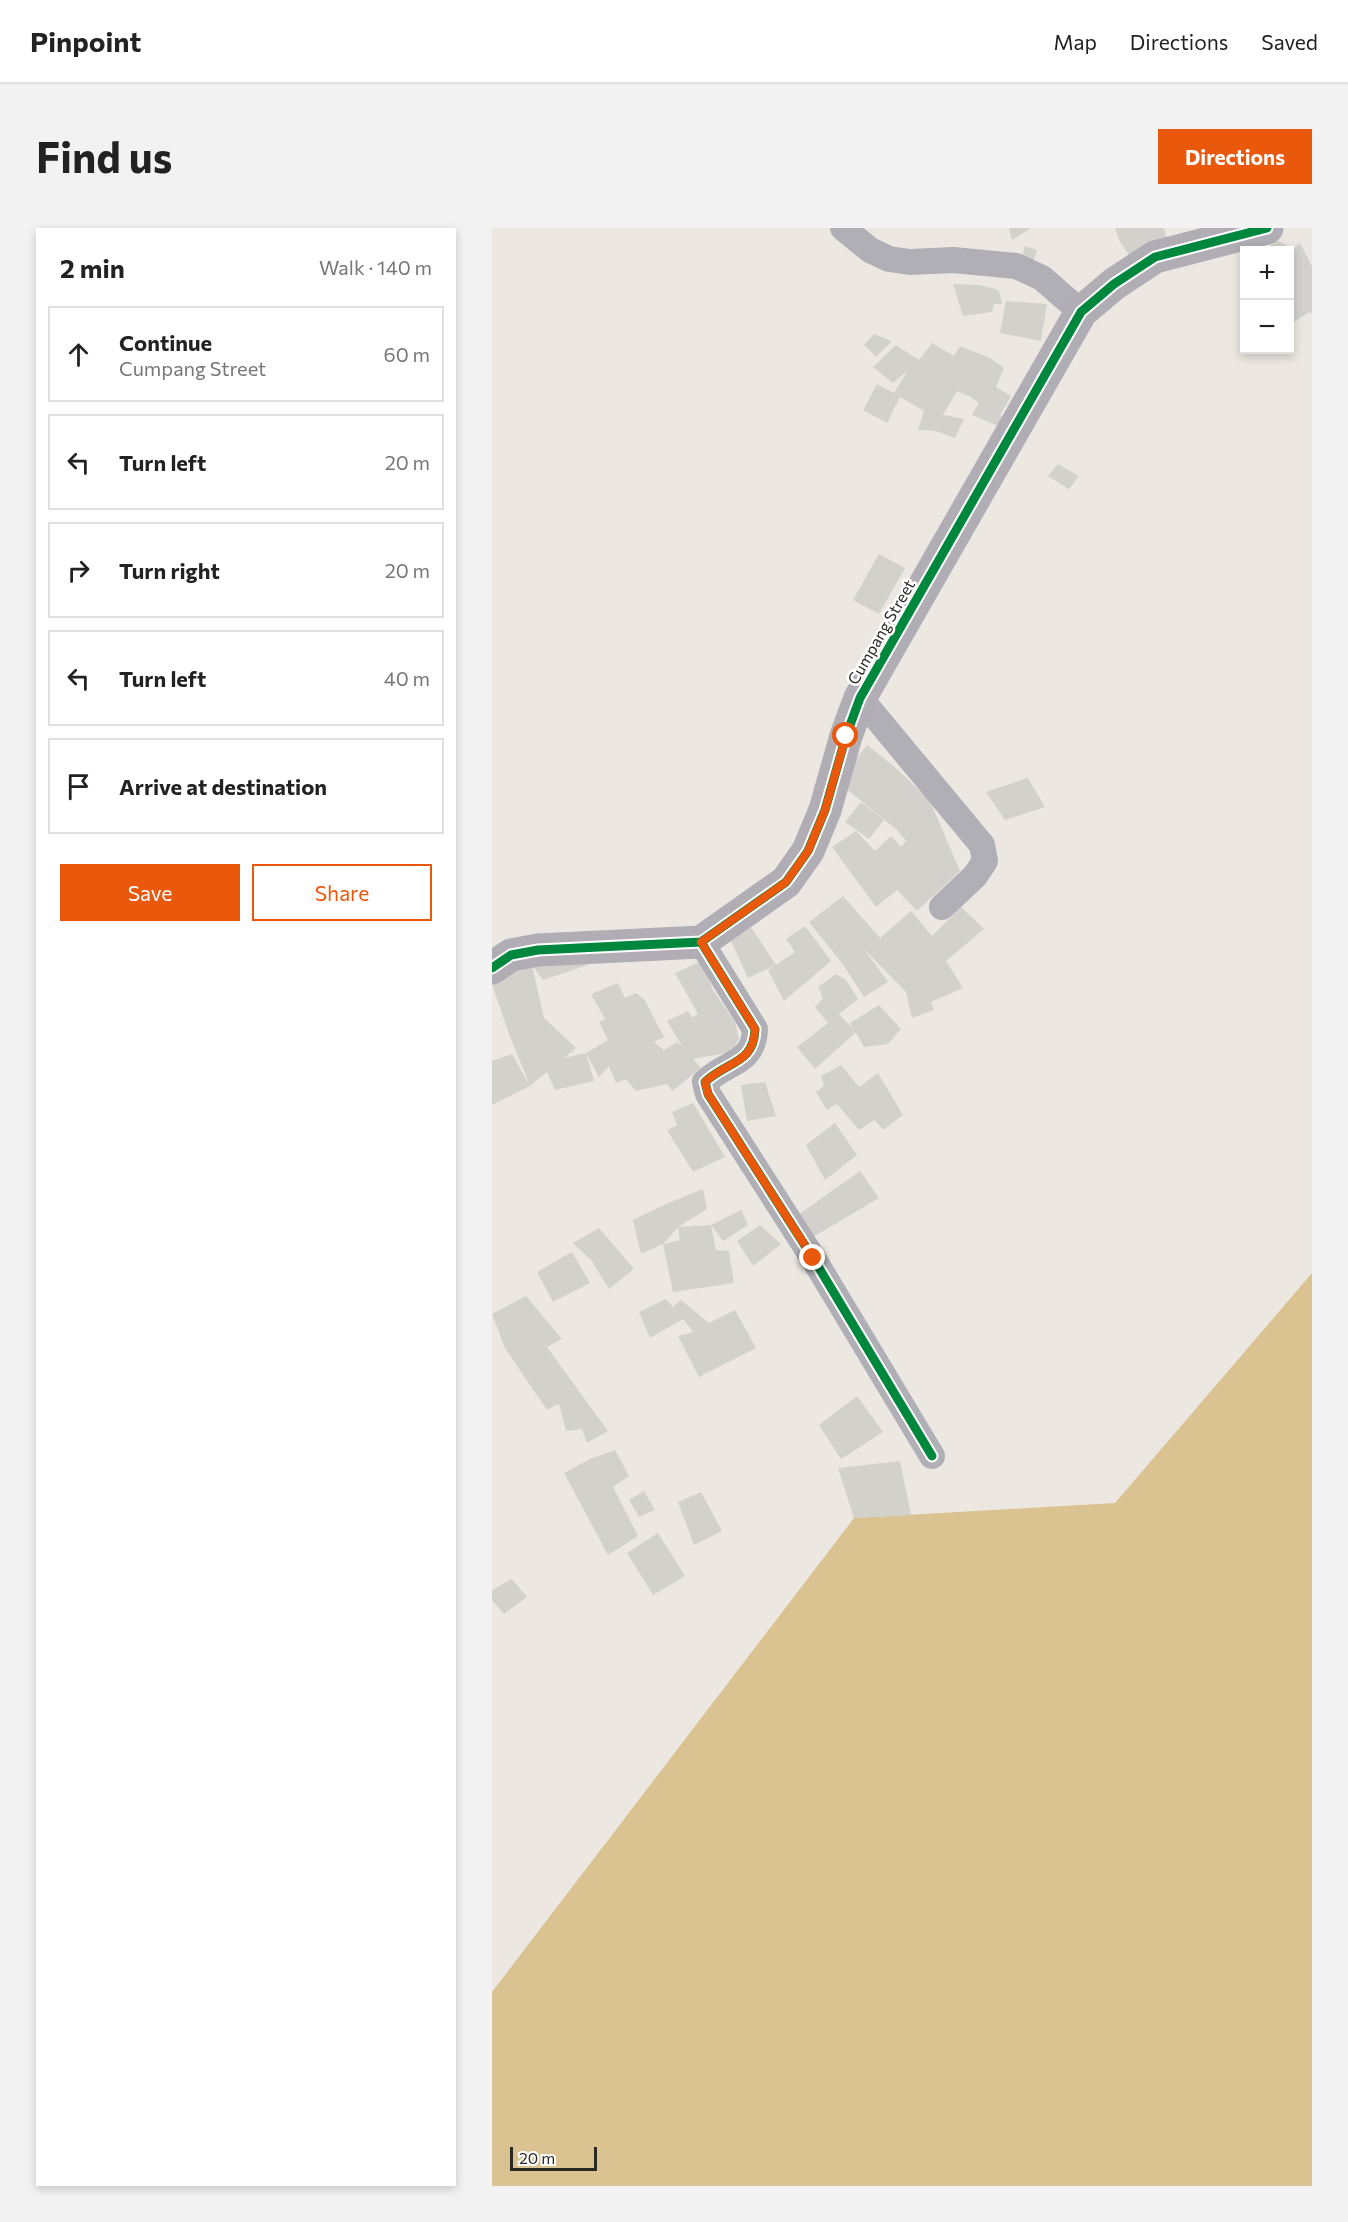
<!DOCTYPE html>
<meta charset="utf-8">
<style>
:root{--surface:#fff;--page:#f2f2f2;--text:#222;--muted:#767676;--line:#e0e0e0;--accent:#ea580c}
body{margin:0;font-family:Commissioner,sans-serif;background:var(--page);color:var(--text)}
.controls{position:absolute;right:18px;top:18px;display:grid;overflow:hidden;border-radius:0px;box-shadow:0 3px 9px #0003}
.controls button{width:54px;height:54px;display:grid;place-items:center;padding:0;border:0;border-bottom:2px solid var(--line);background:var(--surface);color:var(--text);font:30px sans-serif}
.scale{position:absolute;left:18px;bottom:15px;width:87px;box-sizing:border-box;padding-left:6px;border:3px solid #2b2924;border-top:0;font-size:16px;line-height:21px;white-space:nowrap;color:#2b2924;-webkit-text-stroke:4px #fff;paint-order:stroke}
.stop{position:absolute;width:18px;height:18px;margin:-14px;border:4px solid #ea580c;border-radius:50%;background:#fff}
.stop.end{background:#ea580c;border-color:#fff;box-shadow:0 2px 6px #0008}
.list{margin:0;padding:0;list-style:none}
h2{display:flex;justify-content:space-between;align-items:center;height:78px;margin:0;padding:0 24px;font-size:26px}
h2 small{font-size:20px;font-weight:400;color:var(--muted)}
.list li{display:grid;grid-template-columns:39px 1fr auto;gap:18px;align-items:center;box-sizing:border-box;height:96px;margin:0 12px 12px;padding:0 12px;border:2px solid var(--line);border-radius:0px}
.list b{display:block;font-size:22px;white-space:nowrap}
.list p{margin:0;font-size:20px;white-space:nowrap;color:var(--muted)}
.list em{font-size:20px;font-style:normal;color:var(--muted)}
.actions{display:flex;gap:12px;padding:18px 24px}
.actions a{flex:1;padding:14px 0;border:2px solid var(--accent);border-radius:0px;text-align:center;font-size:21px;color:var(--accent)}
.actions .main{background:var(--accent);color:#fff}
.icon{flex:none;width:33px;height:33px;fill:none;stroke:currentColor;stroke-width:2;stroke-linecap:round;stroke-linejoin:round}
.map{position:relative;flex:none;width:820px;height:1958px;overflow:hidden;border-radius:0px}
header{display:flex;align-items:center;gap:36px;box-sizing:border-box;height:84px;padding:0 30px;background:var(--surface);border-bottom:2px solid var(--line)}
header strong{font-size:28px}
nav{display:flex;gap:33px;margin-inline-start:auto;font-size:21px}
.intro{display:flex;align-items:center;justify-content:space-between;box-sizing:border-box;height:144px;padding:0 36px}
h1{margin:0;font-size:42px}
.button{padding:15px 27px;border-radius:0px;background:var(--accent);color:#fff;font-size:21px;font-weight:700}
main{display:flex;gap:36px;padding:0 36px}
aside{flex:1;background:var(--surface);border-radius:0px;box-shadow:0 3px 9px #0003}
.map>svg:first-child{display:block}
.water{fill:#dac390}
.building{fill:#d3d1cb}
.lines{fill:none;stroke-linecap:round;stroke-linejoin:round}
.street{stroke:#b0afb6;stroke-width:26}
.secondary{stroke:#b0adb4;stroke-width:33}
.cycleway-casing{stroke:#fff;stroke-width:13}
.cycleway{stroke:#00873e;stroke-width:9}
.route{stroke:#ea580c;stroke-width:8}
.labels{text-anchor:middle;stroke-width:5;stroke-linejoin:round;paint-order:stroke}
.street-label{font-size:16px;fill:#2b2924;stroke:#fff}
</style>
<header>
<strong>Pinpoint</strong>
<nav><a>Map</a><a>Directions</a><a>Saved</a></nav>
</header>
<div class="intro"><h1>Find us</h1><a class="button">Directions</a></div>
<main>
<aside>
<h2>2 min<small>Walk · 140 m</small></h2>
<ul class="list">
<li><svg class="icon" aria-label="ahead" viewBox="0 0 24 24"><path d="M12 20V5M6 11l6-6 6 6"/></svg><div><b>Continue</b><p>Cumpang Street</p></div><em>60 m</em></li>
<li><svg class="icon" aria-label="left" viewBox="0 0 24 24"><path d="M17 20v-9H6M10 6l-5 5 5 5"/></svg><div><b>Turn left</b></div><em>20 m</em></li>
<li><svg class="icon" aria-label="right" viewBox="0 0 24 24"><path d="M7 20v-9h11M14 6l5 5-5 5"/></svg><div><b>Turn right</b></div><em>20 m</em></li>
<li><svg class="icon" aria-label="left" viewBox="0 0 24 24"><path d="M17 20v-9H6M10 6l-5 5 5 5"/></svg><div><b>Turn left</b></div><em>40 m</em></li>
<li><svg class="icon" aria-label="arrive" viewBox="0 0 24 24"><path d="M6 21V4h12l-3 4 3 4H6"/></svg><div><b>Arrive at destination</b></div></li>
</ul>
<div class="actions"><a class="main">Save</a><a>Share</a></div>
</aside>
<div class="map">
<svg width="820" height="1958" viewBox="0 0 820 1958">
<rect width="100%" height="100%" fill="#ece8e1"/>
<polygon class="water" points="820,1045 820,1958 0,1958 0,1764 362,1290 623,1275"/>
<g class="building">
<polygon points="517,0 539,0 520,12"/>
<polygon points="623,0 672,0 675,13 637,27 628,14"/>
<polygon points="787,13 801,21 808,15 820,38 820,86 818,84 800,95 798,91 798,22 770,22"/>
<polygon points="533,18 545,22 540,38 528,34"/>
<polygon points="461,56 487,57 504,61 507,63 510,76 502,76 500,84 471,88"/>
<polygon points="514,73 555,76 549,113 508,105"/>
<polygon points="382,106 400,113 384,129 372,117"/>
<polygon points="440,115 462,128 468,118 498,130 512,140 504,159 519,168 508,187 520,191 513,201 480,187 487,175 479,169 465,163 451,187 472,191 463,210 444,203 426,202 432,183 408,169 395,195 371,182 385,156 402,165 416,142 401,155 381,139 404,117 427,132"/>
<polygon points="566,236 587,248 577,261 556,248"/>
<polygon points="387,326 413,340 387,386 361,372"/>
<polygon points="375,517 405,541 438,573 468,643 425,683 405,662 384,679 340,619 364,603 383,623 399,608 409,619 414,613 405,602 350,557 356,541"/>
<polygon points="536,550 553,579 513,592 494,564"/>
<polygon points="369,574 392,592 377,611 353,594"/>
<polygon points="351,668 388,710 419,683 440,708 469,679 492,701 454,733 471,760 439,774 442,782 420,790 414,764 372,721 396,754 372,769 350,735 317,694"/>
<polygon points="313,698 339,733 292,773 276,742 284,737 256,750 239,713 259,699 284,737 303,724 294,711"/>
<polygon points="80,723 96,737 51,752 40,737"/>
<polygon points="210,733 221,762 243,794 247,811 240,824 201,831 209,840 180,863 175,856 144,863 134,851 124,855 117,838 107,849 94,825 116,812 107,794 113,791 99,766 126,755 133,770 144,765 152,771 172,809 162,814 172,822 185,814 190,818 175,793 196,783 207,802 200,789 206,786 183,745"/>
<polygon points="40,737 52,790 84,820 72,830 94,825 102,853 63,862 55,844 38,858 0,877 0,833 20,826 38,858 16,803 0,756 0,747"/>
<polygon points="344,746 354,752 366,771 347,786 364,804 323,841 305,819 336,795 323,779 331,770 326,759"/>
<polygon points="387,777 409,801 396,816 372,819 358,795"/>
<polygon points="349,837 367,859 386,845 411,887 391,902 383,892 367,902 345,876 335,882 324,864 332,858 329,848"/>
<polygon points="273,854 284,888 255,893 249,857"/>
<polygon points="201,875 233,929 201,944 175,902 185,897 180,884"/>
<polygon points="343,895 365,927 333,952 314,917"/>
<polygon points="368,943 387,970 321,1009 306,987"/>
<polygon points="211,961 215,981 186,999 171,1016 149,1026 141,992 174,976"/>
<polygon points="249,982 256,997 231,1013 219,997"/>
<polygon points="219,997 224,1022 237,1023 242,1055 181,1064 171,1016 188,1012 186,999"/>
<polygon points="268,997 289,1016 261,1038 245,1013"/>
<polygon points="107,1000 142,1041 117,1061 100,1033 81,1015"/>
<polygon points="80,1024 98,1055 61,1074 45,1044"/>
<polygon points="34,1068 70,1111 55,1119 116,1203 95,1215 90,1201 74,1203 67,1176 55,1182 13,1120 0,1086"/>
<polygon points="174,1071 181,1079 189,1072 217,1095 243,1082 264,1120 207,1149 186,1108 201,1104 191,1091 158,1110 147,1084"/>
<polygon points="365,1168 391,1204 349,1231 327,1197"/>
<polygon points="123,1222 137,1248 121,1259 146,1308 116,1327 72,1245 98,1231"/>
<polygon points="408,1233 419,1287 362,1290 346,1240"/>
<polygon points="152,1263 163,1282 147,1289 137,1272"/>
<polygon points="209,1264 230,1303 202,1317 186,1274"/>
<polygon points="166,1305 193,1348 161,1367 135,1325"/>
<polygon points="20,1351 35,1369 12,1386 0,1372 0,1362"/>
</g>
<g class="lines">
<g class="street">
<polyline points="351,0 378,22 397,31 418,34 461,32 524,38 550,50 589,84"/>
<polyline points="368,470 490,617 493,633 483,648 450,679"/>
<path d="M209 714 263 801C262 836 235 833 213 854L216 866 321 1030 440 1228"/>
</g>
<polyline class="secondary" points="0,740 19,727 46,722 209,714 294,654 316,623 333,582 354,508 368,470 589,84 622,56 663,29 775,0"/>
<g class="cycleway-casing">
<g id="cycleway">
<path d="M209 714 263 801C262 836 235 833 213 854L216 866 321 1030 440 1228"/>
<polyline points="0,740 19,727 46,722 209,714 294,654 316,623 333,582 354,508 368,470 589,84 622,56 663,29 775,0"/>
</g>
</g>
<use href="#cycleway" class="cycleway"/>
</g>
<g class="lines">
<path class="route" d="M321 1030 216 866 213 854C235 833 262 836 263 801L209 714 294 654 316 623 333 582 354 508"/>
</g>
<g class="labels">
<g class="street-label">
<text transform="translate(389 404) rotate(-60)" y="6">Cumpang Street</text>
</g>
</g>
</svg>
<div class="controls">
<button>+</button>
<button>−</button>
</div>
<div class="scale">20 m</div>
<div class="stop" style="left:354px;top:508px"></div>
<div class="stop end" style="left:321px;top:1030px"></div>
</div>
</main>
